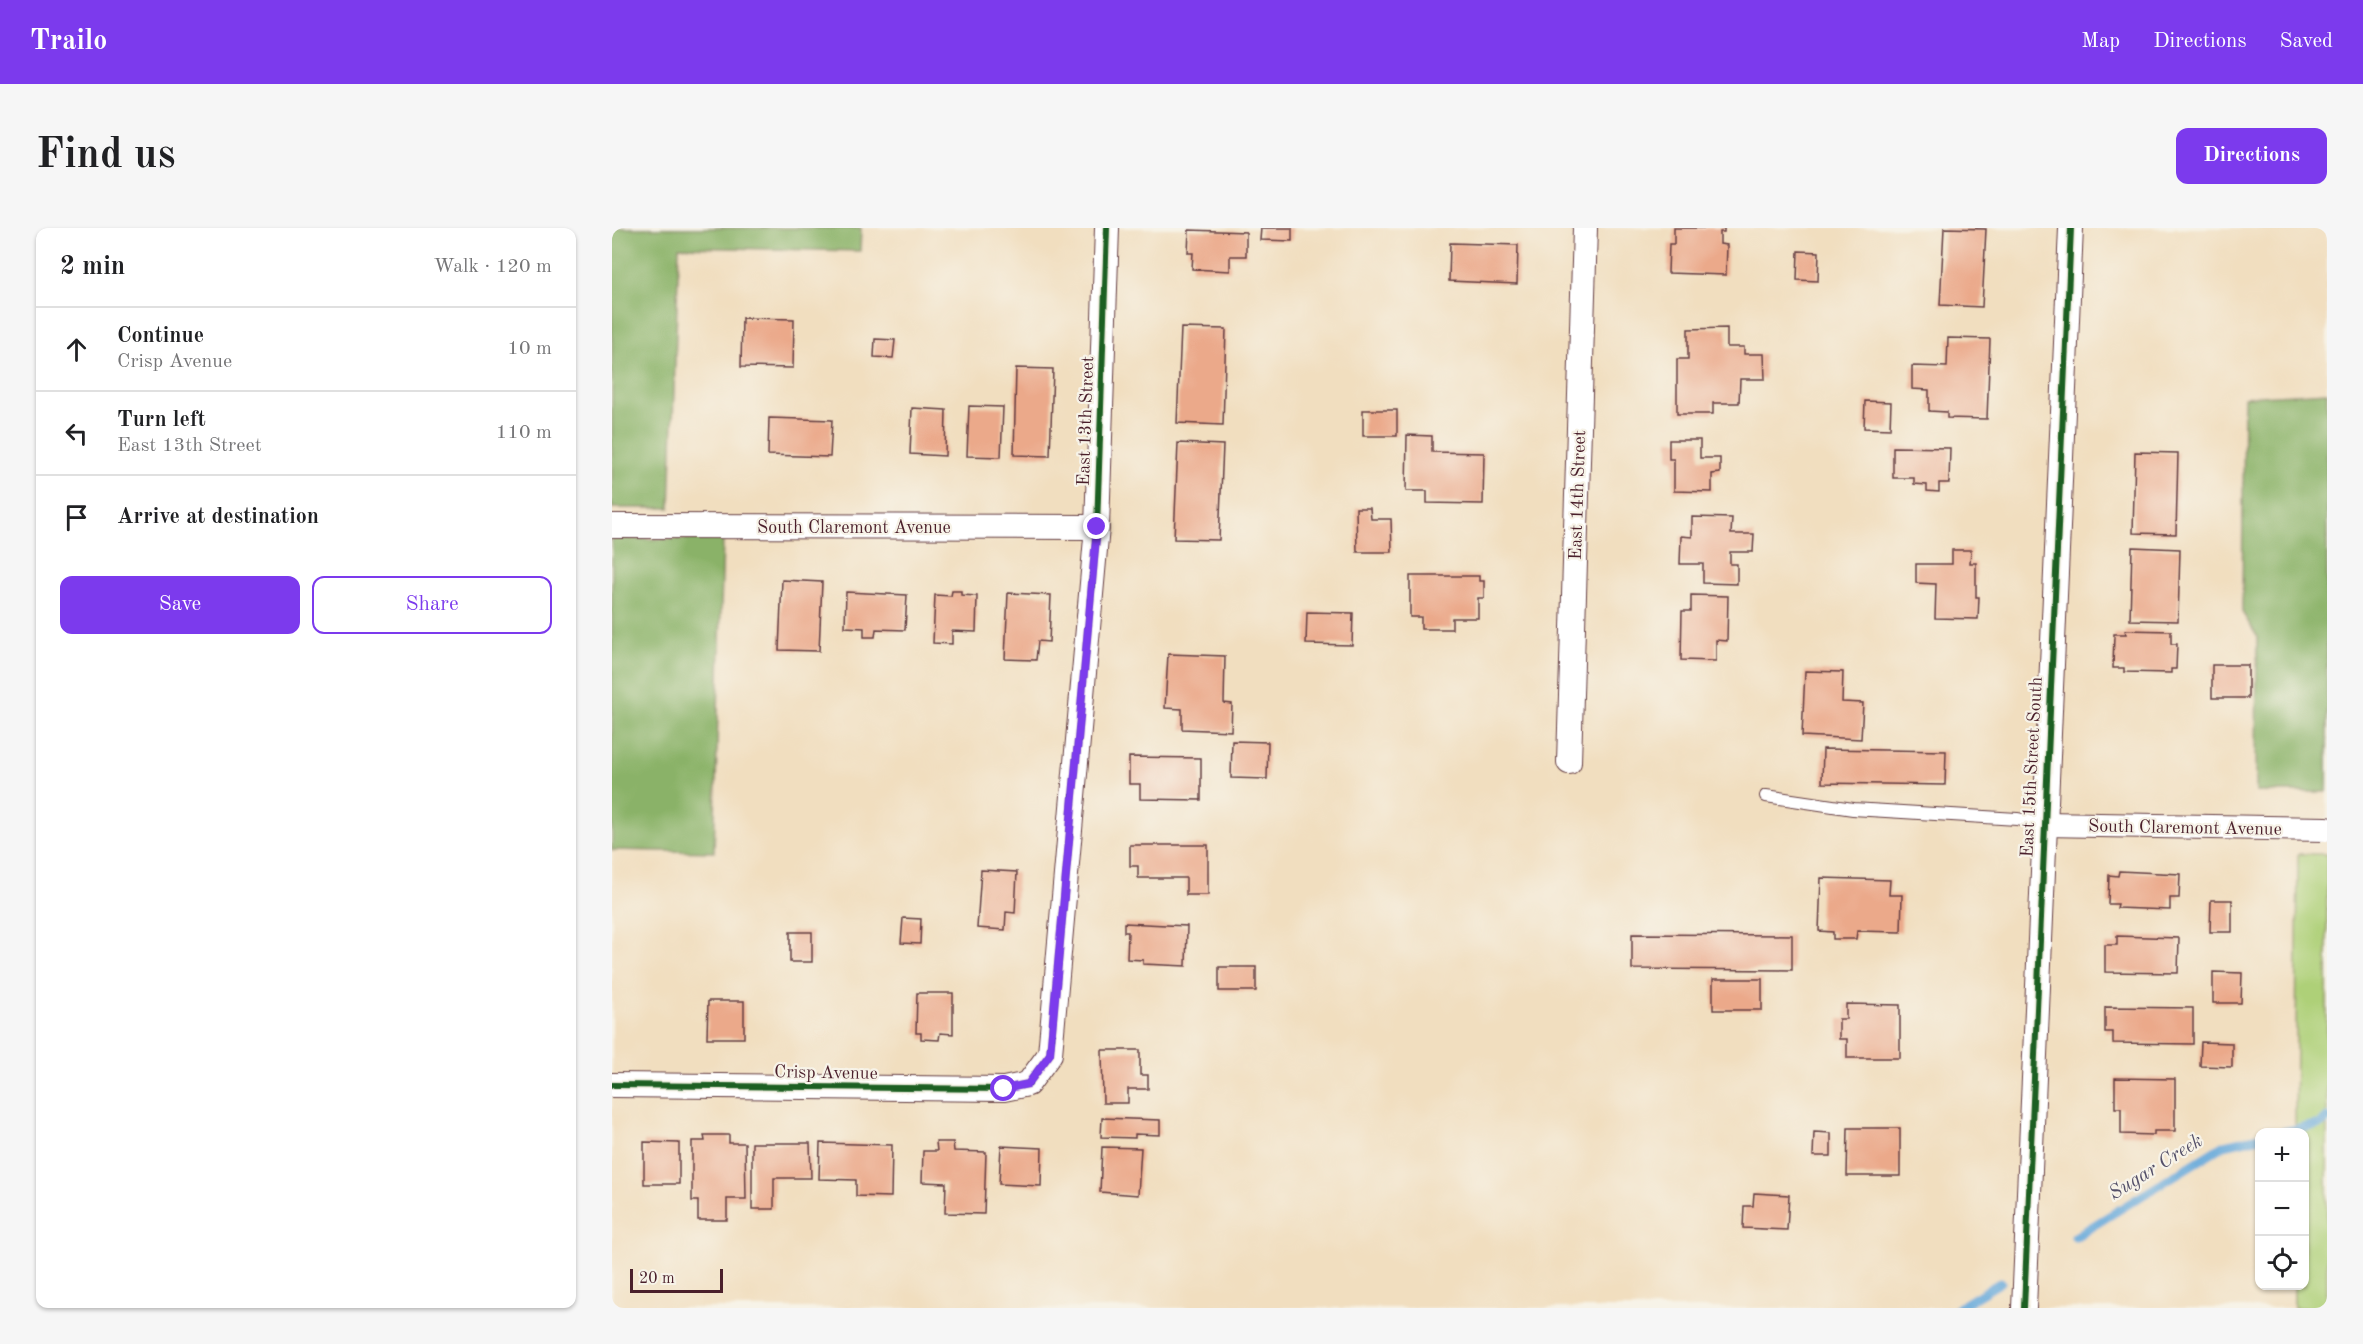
<!DOCTYPE html>
<meta charset="utf-8">
<style>
:root{--surface:#fff;--page:#f6f6f6;--text:#202124;--muted:#757577;--line:#e0e0e0;--accent:#7c3aed}
body{margin:0;font-family:"Old Standard TT",serif;background:var(--page);color:var(--text)}
.controls{position:absolute;right:18px;bottom:18px;display:grid;overflow:hidden;border-radius:12px;box-shadow:0 2px 4px #0004}
.controls button{width:54px;height:54px;display:grid;place-items:center;padding:0;border:0;border-bottom:2px solid var(--line);background:var(--surface);color:var(--text);font:30px sans-serif}
.scale{position:absolute;left:18px;bottom:15px;width:93px;box-sizing:border-box;padding-left:6px;border:3px solid #4a1f2b;border-top:0;font-size:16px;line-height:21px;white-space:nowrap;color:#4a1f2b;-webkit-text-stroke:4px #f7f3e8;paint-order:stroke}
.stop{position:absolute;width:18px;height:18px;margin:-14px;border:4px solid #7c3aed;border-radius:50%;background:#fff}
.stop.end{background:#7c3aed;border-color:#fff;box-shadow:0 2px 6px #0008}
.list{margin:0;padding:0;list-style:none}
h2{display:flex;justify-content:space-between;align-items:center;height:78px;margin:0;padding:0 24px;font-size:26px}
h2 small{font-size:20px;font-weight:400;color:var(--muted)}
.list li{display:grid;grid-template-columns:39px 1fr auto;gap:18px;align-items:center;box-sizing:border-box;height:84px;padding:0 24px;border-top:2px solid var(--line)}
.list b{display:block;font-size:22px;white-space:nowrap}
.list p{margin:0;font-size:20px;white-space:nowrap;color:var(--muted)}
.list em{font-size:20px;font-style:normal;color:var(--muted)}
.actions{display:flex;gap:12px;padding:18px 24px}
.actions a{flex:1;padding:14px 0;border:2px solid var(--accent);border-radius:12px;text-align:center;font-size:21px;color:var(--accent)}
.actions .main{background:var(--accent);color:#fff}
.icon{flex:none;width:33px;height:33px;fill:none;stroke:currentColor;stroke-width:2;stroke-linecap:round;stroke-linejoin:round}
.map{position:relative;flex:none;width:1715px;height:1080px;overflow:hidden;border-radius:12px}
header{display:flex;align-items:center;gap:36px;box-sizing:border-box;height:84px;padding:0 30px;background:var(--accent);color:#fff}
header strong{font-size:28px}
nav{display:flex;gap:33px;margin-inline-start:auto;font-size:21px}
.intro{display:flex;align-items:center;justify-content:space-between;box-sizing:border-box;height:144px;padding:0 36px}
h1{margin:0;font-size:42px}
.button{padding:15px 27px;border-radius:12px;background:var(--accent);color:#fff;font-size:21px;font-weight:700}
main{display:flex;gap:36px;padding:0 36px}
aside{flex:1;background:var(--surface);border-radius:12px;box-shadow:0 2px 4px #0004}
.map>svg:first-child{display:block}
.green{fill:#aed078;stroke:#7c7852;stroke-width:1.5}
.forest{fill:#8ab268;stroke:#6a684a;stroke-width:1.5}
.lines{fill:none;stroke-linecap:round;stroke-linejoin:round}
.stream{stroke:#65a8da;stroke-width:9}
.building{fill:#eba98a}
.service-casing{stroke:#633c41;stroke-width:14}
.minor-casing{stroke:#633c41;stroke-width:26}
.service{stroke:#fff;stroke-width:12}
.minor{stroke:#fff;stroke-width:24}
.cycleway-casing{stroke:#f7f3e8;stroke-width:10}
.cycleway{stroke:#1b5e20;stroke-width:6}
.route{stroke:#7c3aed;stroke-width:8}
.labels{text-anchor:middle;stroke-width:4.5;stroke-linejoin:round;paint-order:stroke}
.street-label{font-size:18px;fill:#4a1f2b;stroke:#f7f3e8}
.water-label{font-size:20px;font-style:italic;fill:#534f68;stroke:#f7f3e8}
</style>
<header>
<strong>Trailo</strong>
<nav><a>Map</a><a>Directions</a><a>Saved</a></nav>
</header>
<div class="intro"><h1>Find us</h1><a class="button">Directions</a></div>
<main>
<aside>
<h2>2 min<small>Walk · 120 m</small></h2>
<ul class="list">
<li><svg class="icon" aria-label="ahead" viewBox="0 0 24 24"><path d="M12 20V5M6 11l6-6 6 6"/></svg><div><b>Continue</b><p>Crisp Avenue</p></div><em>10 m</em></li>
<li><svg class="icon" aria-label="left" viewBox="0 0 24 24"><path d="M17 20v-9H6M10 6l-5 5 5 5"/></svg><div><b>Turn left</b><p>East 13th Street</p></div><em>110 m</em></li>
<li><svg class="icon" aria-label="arrive" viewBox="0 0 24 24"><path d="M6 21V4h12l-3 4 3 4H6"/></svg><div><b>Arrive at destination</b></div></li>
</ul>
<div class="actions"><a class="main">Save</a><a>Share</a></div>
</aside>
<div class="map">
<svg width="1715" height="1080" viewBox="0 0 1715 1080">
<rect width="100%" height="100%" fill="#f7f3e8"/>
<filter id="ink" filterUnits="userSpaceOnUse"><feTurbulence type="fractalNoise" baseFrequency=".0167" numOctaves="2"/><feDisplacementMap in="SourceGraphic" scale="12" xChannelSelector="R" yChannelSelector="G"/><feConvolveMatrix kernelMatrix="1 2 1 2 8 2 1 2 1" color-interpolation-filters="sRGB"/></filter>
<filter id="wash" filterUnits="userSpaceOnUse"><feTurbulence type="fractalNoise" baseFrequency=".008" numOctaves="4" result="noise"/><feDisplacementMap in="SourceGraphic" scale="24" xChannelSelector="R" yChannelSelector="G"/><feGaussianBlur stdDeviation="1.35" result="paint"/><feColorMatrix in="noise" values="0 0 0 0 0 0 0 0 0 0 0 0 0 0 0 0 0 1.4 0 .05"/><feComposite in="paint" operator="in"/></filter>
<g filter="url(#wash)">
<rect width="100%" height="100%" fill="#f1debf"/>
<polygon class="green" points="1686,626 1715,626 1715,1080 1682,1080 1682,1058 1692,1058 1692,904 1683,904"/>
<g class="forest">
<polygon points="0,0 249,0 248,23 67,19 58,280 0,280"/>
<polygon points="1715,164 1715,564 1644,564 1645,408 1630,384 1632,169"/>
<polygon points="0,311 111,311 102,624 0,622"/>
</g>
<g class="lines">
<g class="stream">
<polyline points="1671,904 1709,896 1715,890"/>
<polyline points="1463,1009 1612,917 1648,909"/>
<polyline points="1346,1080 1389,1054"/>
</g>
</g>
<g id="blocks">
<g class="building">
<polygon points="649,0 680,0 680,13 648,12"/>
<polygon points="1062,0 1112,0 1112,4 1108,4 1108,16 1115,17 1114,47 1056,45 1057,16 1062,16"/>
<polygon points="1332,0 1374,1 1370,79 1328,77"/>
<polygon points="577,2 634,4 634,28 618,28 618,43 580,41 581,25 576,25"/>
<polygon points="838,15 906,17 905,56 837,53"/>
<polygon points="1186,23 1207,24 1206,53 1185,52"/>
<polygon points="130,90 182,91 181,140 129,139"/>
<polygon points="569,100 614,101 611,197 565,195"/>
<polygon points="1115,100 1115,119 1132,119 1132,126 1152,126 1153,151 1128,151 1127,175 1101,175 1101,186 1065,186 1065,131 1076,131 1076,101"/>
<polygon points="1336,110 1378,111 1375,191 1335,190 1335,184 1317,183 1317,162 1300,161 1300,138 1335,139"/>
<polygon points="263,111 283,112 281,130 262,129"/>
<polygon points="404,140 441,141 438,228 402,227"/>
<polygon points="1253,173 1279,174 1278,201 1252,200"/>
<polygon points="357,178 391,179 389,229 355,228"/>
<polygon points="300,180 334,182 333,228 298,226"/>
<rect x="751" y="182" width="34" height="26"/>
<polygon points="157,190 220,192 218,229 156,227"/>
<polygon points="795,207 820,208 820,224 872,225 871,276 815,275 815,263 794,263"/>
<polygon points="1057,212 1088,212 1088,230 1108,230 1108,245 1100,246 1100,264 1062,263 1062,231 1057,231"/>
<polygon points="566,215 611,217 607,312 562,311"/>
<polygon points="1281,219 1338,220 1337,255 1327,255 1327,264 1315,263 1315,257 1302,256 1302,250 1281,250"/>
<polygon points="1523,224 1566,225 1564,306 1521,305"/>
<polygon points="744,280 758,280 759,291 779,291 780,324 745,324"/>
<polygon points="1080,289 1120,290 1119,306 1142,306 1141,324 1118,324 1118,336 1125,336 1125,356 1091,355 1091,336 1068,336 1069,308 1080,309"/>
<polygon points="1520,319 1568,321 1566,393 1518,392"/>
<polygon points="1340,322 1359,322 1358,335 1364,335 1364,369 1367,369 1366,391 1323,390 1324,356 1304,355 1304,336 1340,336"/>
<polygon points="798,348 867,348 867,353 872,353 872,370 866,370 866,390 840,390 840,401 809,401 809,389 798,389"/>
<polygon points="170,352 210,354 207,423 167,422"/>
<polygon points="340,363 349,363 349,367 365,368 364,404 340,403 340,416 321,415 323,367 339,368"/>
<polygon points="234,364 295,367 293,402 264,401 263,409 252,409 252,400 233,399"/>
<polygon points="396,365 439,367 437,414 426,413 424,432 393,431"/>
<polygon points="1079,367 1116,368 1115,413 1104,412 1104,433 1069,432 1070,383 1079,383"/>
<polygon points="695,384 741,385 740,417 694,416"/>
<polygon points="1513,402 1559,403 1559,416 1565,416 1564,441 1559,441 1559,445 1512,444 1512,440 1501,440 1502,406 1514,406"/>
<polygon points="556,426 613,428 612,475 620,476 619,503 570,501 570,481 553,480"/>
<rect x="1600" y="437" width="36" height="33"/>
<polygon points="1193,443 1231,444 1230,474 1251,475 1249,511 1190,508"/>
<polygon points="620,513 656,514 655,551 619,550"/>
<polygon points="1211,521 1334,523 1333,557 1210,555"/>
<polygon points="517,529 589,530 589,572 528,571 528,556 517,556"/>
<polygon points="518,617 596,617 596,667 574,667 574,650 526,650 526,638 518,638"/>
<polygon points="369,642 405,644 403,685 394,684 393,702 365,700"/>
<polygon points="1507,643 1568,646 1567,670 1558,670 1558,682 1505,680 1506,676 1496,676 1497,647 1506,648"/>
<polygon points="1209,650 1278,652 1277,667 1290,667 1289,704 1245,703 1244,711 1221,711 1221,704 1207,703"/>
<polygon points="1599,672 1620,672 1620,704 1598,704"/>
<polygon points="291,690 309,691 308,716 289,715"/>
<polygon points="512,695 575,698 574,738 531,736 531,732 515,731 516,704 512,704"/>
<rect x="178" y="704" width="22" height="30"/>
<polygon points="1020,706 1180,707 1180,742 1020,741"/>
<polygon points="1505,708 1567,710 1566,745 1493,744 1493,717 1505,717"/>
<rect x="607" y="739" width="37" height="24"/>
<polygon points="1601,744 1630,745 1629,775 1601,775"/>
<rect x="1101" y="751" width="49" height="31"/>
<polygon points="305,765 341,765 341,806 328,805 327,812 309,811 309,805 304,805"/>
<polygon points="96,773 132,773 132,810 95,810"/>
<polygon points="1234,776 1288,777 1288,830 1235,830 1235,811 1227,811 1227,791 1234,791"/>
<polygon points="1493,779 1581,780 1581,816 1501,815 1501,804 1493,804"/>
<polygon points="1589,814 1620,815 1620,839 1588,838"/>
<polygon points="490,822 528,822 528,847 536,847 536,861 516,861 516,875 491,875"/>
<polygon points="1503,850 1563,851 1563,903 1542,903 1542,907 1509,906 1509,880 1503,880"/>
<polygon points="490,890 548,892 548,907 523,906 523,910 489,909"/>
<polygon points="1236,900 1288,900 1288,948 1235,948"/>
<polygon points="1202,904 1219,905 1219,928 1201,928"/>
<polygon points="92,907 117,907 117,915 133,915 134,971 115,971 115,992 86,992 86,973 80,973 80,913 93,913"/>
<polygon points="32,914 67,915 67,956 32,956"/>
<polygon points="324,914 341,914 342,923 374,924 372,986 333,985 334,955 310,954 311,923 325,923"/>
<polygon points="140,915 198,915 199,950 162,950 162,981 140,981"/>
<polygon points="208,915 280,917 279,969 244,968 244,952 207,951"/>
<polygon points="389,918 430,920 429,958 387,956"/>
<polygon points="490,919 529,920 526,967 488,964"/>
<polygon points="1142,965 1177,967 1175,1002 1131,1000 1132,978 1141,978"/>
</g>
</g>
</g>
<g filter="url(#ink)">
<use href="#blocks" fill-opacity="0" stroke="#633c41" stroke-width="1.5"/>
<g class="lines">
<g class="service-casing">
<polyline id="service" points="1154,568 1241,581 1405,591 1432,596"/>
</g>
<g class="minor-casing">
<g id="minor">
<polyline points="0,298 485,299"/>
<polyline points="957,534 973,0"/>
<polyline points="1432,596 1715,601"/>
<polyline points="0,857 392,861 416,856 438,826 485,299 495,0"/>
<polyline points="1412,1080 1459,0"/>
</g>
</g>
<use href="#service" class="service"/>
<use href="#minor" class="minor"/>
<g class="cycleway-casing">
<g id="cycleway">
<polyline points="0,857 392,861 416,856 438,826 485,299 495,0"/>
<polyline points="1412,1080 1459,0"/>
</g>
</g>
<use href="#cycleway" class="cycleway"/>
</g>
</g>
<g class="lines" filter="url(#ink)">
<polyline class="route" points="392,861 416,856 438,826 485,299"/>
</g>
<g class="labels">
<g class="street-label">
<text transform="translate(473 193) rotate(-88)" y="6">East 13th Street</text>
<text transform="translate(965 267) rotate(-88)" y="6">East 14th Street</text>
<text x="242" y="305">South Claremont Avenue</text>
<text transform="translate(1419 539) rotate(-87)" y="6">East 15th Street South</text>
<text transform="translate(1573 599) rotate(1)" y="6">South Claremont Avenue</text>
<text transform="translate(214 844) rotate(1)" y="6">Crisp Avenue</text>
</g>
<g class="water-label">
<text transform="translate(1543 938) rotate(-32)" y="7">Sugar Creek</text>
</g>
</g>
</svg>
<div class="controls">
<button>+</button>
<button>−</button>
<button><svg class="icon" aria-label="locate" viewBox="0 0 24 24"><circle cx="12" cy="12" r="6"/><path d="M12 2v4M12 18v4M2 12h4M18 12h4"/></svg></button>
</div>
<div class="scale">20 m</div>
<div class="stop" style="left:392px;top:861px"></div>
<div class="stop end" style="left:485px;top:299px"></div>
</div>
</main>
